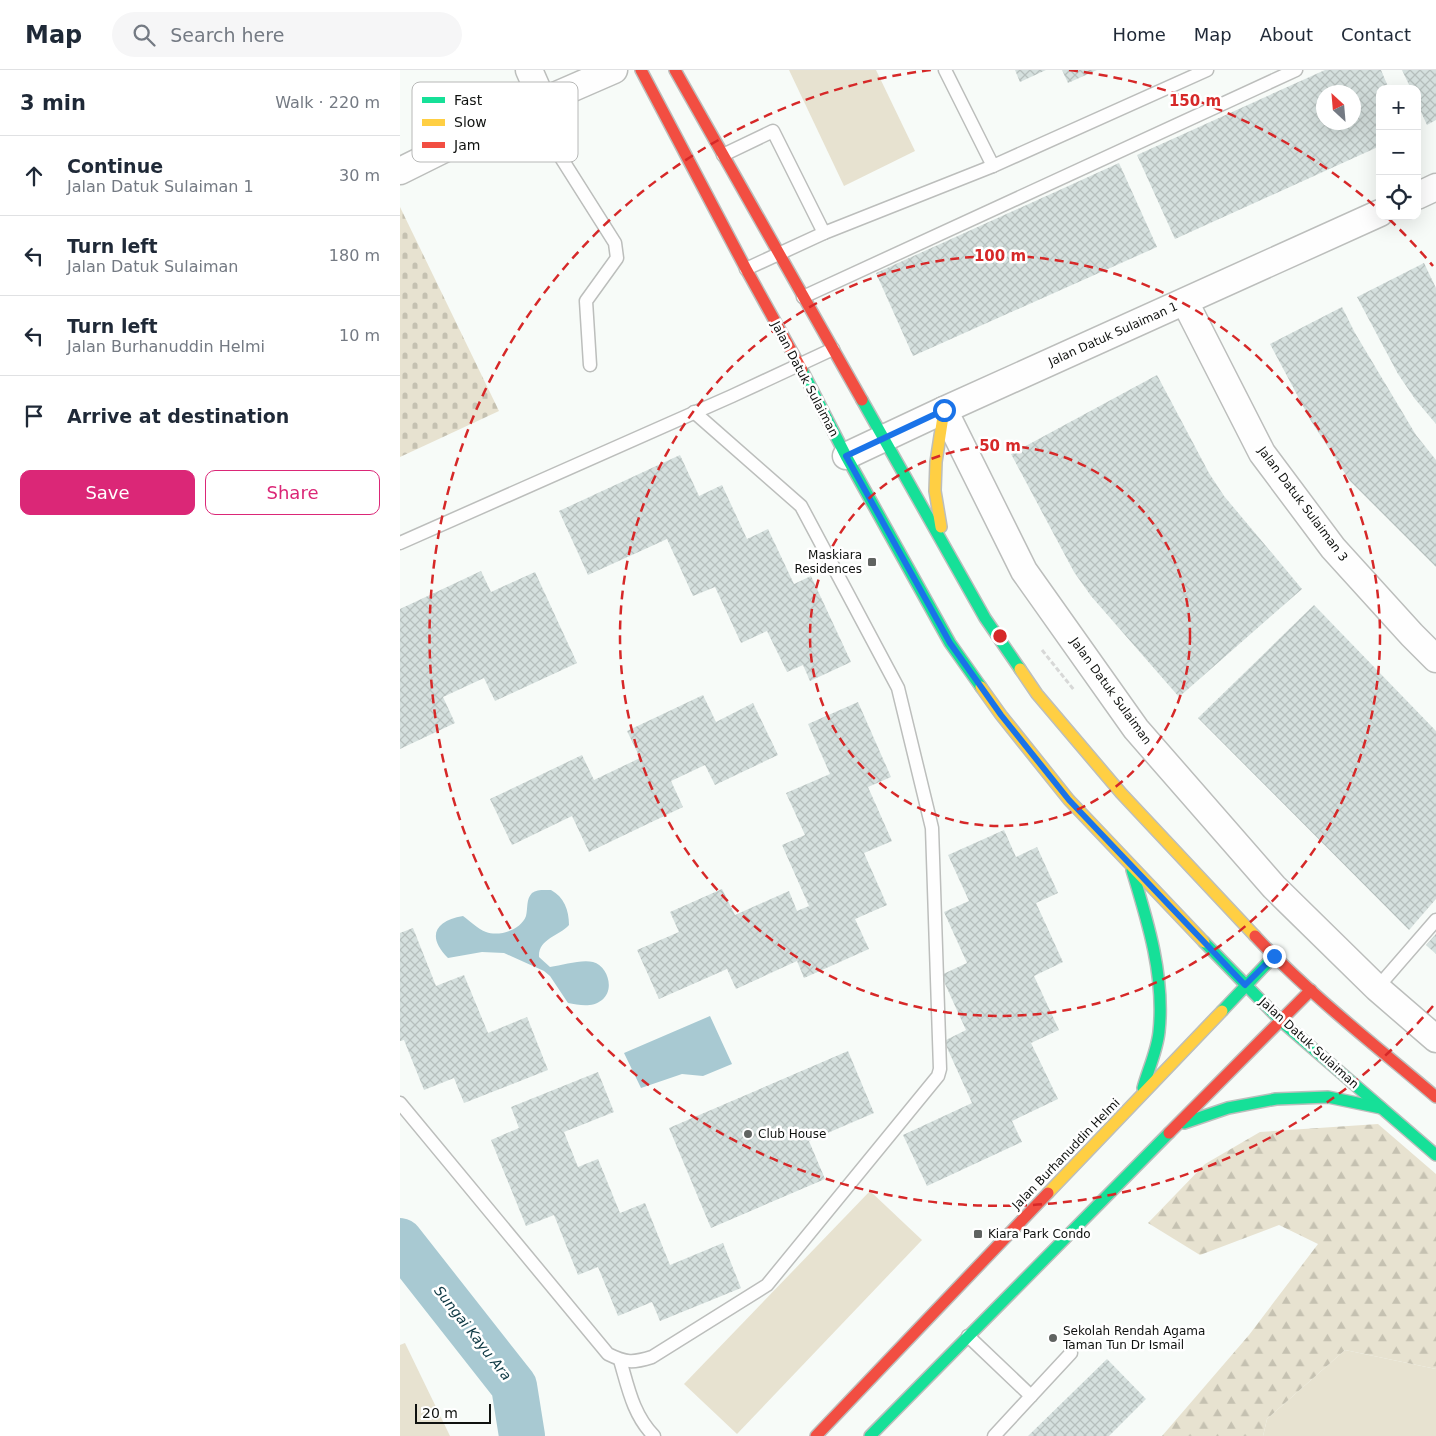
<!DOCTYPE html>
<meta charset="utf-8">
<style>
:root{--surface:#fff;--page:#f6f6f7;--text:#1f2937;--muted:#747a83;--line:#e0e1e3;--accent:#db2777}
body{margin:0;font-family:"DejaVu Sans",sans-serif;background:var(--page);color:var(--text)}
.controls{position:absolute;right:15px;top:15px;display:grid;overflow:hidden;border-radius:10px;box-shadow:0 5px 20px #0002}
.controls button{width:45px;height:45px;display:grid;place-items:center;padding:0;border:0;border-bottom:1px solid var(--line);background:var(--surface);color:var(--text);font:25px sans-serif}
.compass{position:absolute;left:916px;top:15px;width:45px;height:45px;border-radius:50%;background:var(--surface);box-shadow:0 5px 20px #0002;rotate:334deg}
.scale{position:absolute;left:15px;bottom:12px;width:76px;box-sizing:border-box;padding-left:5px;border:2px solid #0f110f;border-top:0;font-size:14px;line-height:18px;white-space:nowrap;color:#0f110f;-webkit-text-stroke:4px #fff;paint-order:stroke}
.stop{position:absolute;width:15px;height:15px;margin:-11px;border:4px solid #1a73e8;border-radius:50%;background:#fff}
.stop.end{background:#1a73e8;border-color:#fff;box-shadow:0 1px 5px #0008}
.list{margin:0;padding:0;list-style:none}
h2{display:flex;justify-content:space-between;align-items:center;height:65px;margin:0;padding:0 20px;font-size:21px}
h2 small{font-size:16px;font-weight:400;color:var(--muted)}
.list li{display:grid;grid-template-columns:32px 1fr auto;gap:15px;align-items:center;box-sizing:border-box;height:80px;padding:0 20px;border-top:1px solid var(--line)}
.list b{display:block;font-size:19px;white-space:nowrap}
.list p{margin:0;font-size:16px;white-space:nowrap;color:var(--muted)}
.list em{font-size:16px;font-style:normal;color:var(--muted)}
.actions{display:flex;gap:10px;padding:15px 20px}
.actions a{flex:1;padding:11px 0;border:1px solid var(--accent);border-radius:10px;text-align:center;font-size:18px;color:var(--accent)}
.actions .main{background:var(--accent);color:#fff}
.icon{flex:none;width:28px;height:28px;fill:none;stroke:currentColor;stroke-width:2;stroke-linecap:round;stroke-linejoin:round}
.map{position:relative;flex:none;width:1036px;height:1366px;overflow:hidden}
header{display:flex;align-items:center;gap:30px;box-sizing:border-box;height:70px;padding:0 25px;background:var(--surface);border-bottom:1px solid var(--line)}
header strong{font-size:24px}
nav{display:flex;gap:28px;margin-inline-start:auto;font-size:18px}
.search{width:350px;height:45px;background:var(--page);display:flex;align-items:center;gap:12px;box-sizing:border-box;padding:0 18px;border-radius:28px;color:var(--muted);font-size:19px}
main{display:flex}
aside{flex:1;background:var(--surface)}
.map>svg:first-child{display:block}
.grass{fill:#e7e2d0}
.forest{fill:url(#forest-firs)}
.cemetery{fill:url(#cemetery-stones)}
.water{fill:#a8c9d2}
.lines{fill:none;stroke-linecap:round;stroke-linejoin:round}
.river{stroke:#a8c9d2;stroke-width:46}
.building{fill:url(#building-cross-hatch);fill-rule:evenodd}
.lane-casing{stroke:#bcbebc;stroke-width:15}
.street-casing{stroke:#bcbebc;stroke-width:29}
.fast-casing{stroke:#bcbebc;stroke-width:14}
.slow-casing{stroke:#bcbebc;stroke-width:14}
.jam-casing{stroke:#bcbebc;stroke-width:14}
.path{stroke:#d7d8d7;stroke-width:3;stroke-dasharray:5 2.5;stroke-linecap:butt}
.lane{stroke:#fefefe;stroke-width:12}
.street{stroke:#fefefe;stroke-width:26}
.fast{stroke:#16e098;stroke-width:11}
.slow{stroke:#ffcf43;stroke-width:11}
.jam{stroke:#f24e42;stroke-width:11}
.route{stroke:#1a73e8;stroke-width:6}
.ring{fill:none;stroke:#d62828;stroke-width:2.5;stroke-dasharray:9 6}
.poi-dot{fill:#606361;stroke:#fff;stroke-width:2}
.labels{text-anchor:middle;stroke-width:5;stroke-linejoin:round;paint-order:stroke}
.street-label{font-size:12px;fill:#0f110f;stroke:#fff}
.poi-label{font-size:12px;fill:#0f110f;stroke:#fff;text-anchor:start}
.water-label{font-size:14px;font-style:italic;fill:#0c3742;stroke:#fff}
.key{fill:#fff;stroke:#b7b8b7;stroke-width:1}
.key-label{font-size:14px;fill:#0f110f}
.centre{fill:#d62828;stroke:#fff;stroke-width:2.5}
.ring-label{font-size:15px;text-anchor:middle;font-weight:bold;fill:#d62828;stroke:#fff;stroke-width:5;stroke-linejoin:round;paint-order:stroke}
</style>
<header>
<strong>Map</strong>
<div class="search"><svg class="icon" aria-label="search" viewBox="0 0 24 24"><circle cx="10" cy="10" r="6"/><path d="M15 15l6 6"/></svg>Search here</div>
<nav><a>Home</a><a>Map</a><a>About</a><a>Contact</a></nav>
</header>
<main>
<aside>
<h2>3 min<small>Walk · 220 m</small></h2>
<ul class="list">
<li><svg class="icon" aria-label="ahead" viewBox="0 0 24 24"><path d="M12 20V5M6 11l6-6 6 6"/></svg><div><b>Continue</b><p>Jalan Datuk Sulaiman 1</p></div><em>30 m</em></li>
<li><svg class="icon" aria-label="left" viewBox="0 0 24 24"><path d="M17 20v-9H6M10 6l-5 5 5 5"/></svg><div><b>Turn left</b><p>Jalan Datuk Sulaiman</p></div><em>180 m</em></li>
<li><svg class="icon" aria-label="left" viewBox="0 0 24 24"><path d="M17 20v-9H6M10 6l-5 5 5 5"/></svg><div><b>Turn left</b><p>Jalan Burhanuddin Helmi</p></div><em>10 m</em></li>
<li><svg class="icon" aria-label="arrive" viewBox="0 0 24 24"><path d="M6 21V4h12l-3 4 3 4H6"/></svg><div><b>Arrive at destination</b></div></li>
</ul>
<div class="actions"><a class="main">Save</a><a>Share</a></div>
</aside>
<div class="map">
<svg width="1036" height="1366" viewBox="0 0 1036 1366">
<defs>
<pattern id="forest-firs" width="22" height="20" patternUnits="userSpaceOnUse" patternTransform="scale(1.25)"><rect width="22" height="20" fill="#e7e2d0"/><path d="M5 1l3.5 6h-7zM16 11l3.5 6h-7z" fill="#c5c1b1"/></pattern>
<pattern id="cemetery-stones" width="16" height="16" patternUnits="userSpaceOnUse" patternTransform="scale(1.25)"><rect width="16" height="16" fill="#e7e2d0"/><path d="M2 7V4a2 2 0 0 1 4 0v3zM10 15v-3a2 2 0 0 1 4 0v3z" fill="#c5c1b1"/></pattern>
<pattern id="building-cross-hatch" width="8" height="8" patternUnits="userSpaceOnUse" patternTransform="scale(1.25)"><rect width="8" height="8" fill="#d5e0de"/><path d="M0 0l8 8M0 8l8-8" fill="none" stroke="#b6bfbd"/></pattern>
</defs>
<rect width="100%" height="100%" fill="#f7fbf8"/>
<g class="grass">
<polygon points="389,0 476,0 515,81 444,116"/>
<polygon points="470,1121 522,1170 337,1364 284,1314"/>
<polygon points="5,1273 50,1366 0,1366 0,1275"/>
<polygon points="945,1280 1036,1299 1036,1366 863,1366 867,1349"/>
</g>
<polygon class="forest" points="978,1054 1036,1104 1036,1299 945,1280 867,1349 863,1366 762,1366 849,1265 918,1174 879,1155 800,1185 748,1153 805,1094 860,1062"/>
<polygon class="cemetery" points="0,137 99,341 0,387"/>
<g class="water">
<path d="M151 820C164 827 169 840 169 855 159 866 138 869 139 887L150 897C163 895 182 889 193 892 208 896 215 920 202 930 192 938 179 935 168 933L150 906 144 901 104 883 82 882 48 888C27 867 34 851 63 846 70 851 78 859 86 862 99 867 121 860 126 846 128 838 126 829 132 823 137 819 145 820 151 820Z"/>
<polygon points="310,946 332,994 303,1006 282,1004 241,1018 224,983"/>
</g>
<g class="lines">
<polyline class="river" points="0,1171 114,1316 122,1366"/>
</g>
<g class="building">
<polygon points="615,0 646,0 620,12"/>
<polygon points="662,0 697,0 668,13"/>
<path d="M925 0H981L989 19H980V76L775 169 737 85ZM924 22H954V52H924Z"/>
<polygon points="1002,0 1036,0 1036,50 1027,55 1017,33 1017,19 1011,19"/>
<polygon points="719,93 757,177 513,286 476,203"/>
<polygon points="1024,193 1036,218 1036,354 1015,329 998,304 957,227"/>
<polygon points="942,237 955,263 1016,365 1036,390 1036,497 950,411 911,351 870,274"/>
<polygon points="757,305 809,403 824,426 902,519 779,627 691,526 674,502 611,384"/>
<polygon points="280,385 299,426 322,415 347,469 368,459 394,514 411,506 451,592 410,611 403,595 387,602 367,561 341,573 315,517 293,526 267,469 188,505 159,441"/>
<polygon points="81,501 91,522 135,502 177,593 95,631 84,608 43,627 55,653 0,679 0,539"/>
<polygon points="914,535 1036,661 1036,829 1009,860 798,648"/>
<polygon points="303,625 316,652 353,633 378,685 315,715 305,695 271,711 283,737 189,782 172,746 112,775 90,729 182,685 194,710 240,688 227,661"/>
<polygon points="458,632 491,707 468,717 492,771 464,783 487,835 455,849 469,879 404,908 397,891 336,919 327,899 259,929 237,880 279,862 270,842 322,819 335,845 389,821 397,841 409,836 382,775 405,765 386,723 430,704 408,654"/>
<polygon points="604,760 616,787 637,777 658,823 636,833 663,892 634,906 659,960 631,973 658,1029 612,1051 622,1072 527,1116 503,1065 572,1033 544,971 566,960 541,905 567,893 544,842 569,831 548,785"/>
<polygon points="13,858 36,916 64,905 88,963 127,947 148,1000 64,1033 54,1008 24,1020 4,970 0,971 0,863"/>
<polygon points="1036,864 1036,884 1026,875"/>
<polygon points="448,981 474,1043 409,1071 425,1109 311,1158 269,1058"/>
<polygon points="198,1002 214,1042 164,1062 178,1097 198,1089 220,1143 245,1133 270,1195 323,1173 341,1218 260,1251 252,1232 218,1246 198,1197 178,1205 154,1145 126,1156 91,1070 119,1058 111,1037"/>
<polygon points="707,1289 746,1329 709,1366 628,1366"/>
</g>
<g class="lines">
<g class="lane-casing">
<g id="lane">
<polyline points="545,0 593,96"/>
<polyline points="129,37 215,173 217,188 186,231 190,295"/>
<polyline points="323,85 373,61 424,163"/>
<polyline points="346,199 424,163 593,96 807,0"/>
<polyline points="403,227 896,0"/>
<polyline points="0,473 332,326 433,279"/>
<polyline points="977,918 1036,850"/>
<path d="M0 1033 208 1284C226 1293 233 1293 252 1287L367 1215 538 1006 540 999 532 758 498 618 401 436 294 342"/>
<polyline points="568,1266 631,1326"/>
<path d="M220 1290C228 1317 233 1345 254 1366"/>
<polyline points="594,1366 671,1283"/>
</g>
</g>
<g class="street-casing">
<g id="street">
<polyline points="129,0 143,32"/>
<polyline points="0,101 129,37 214,0"/>
<polyline points="1017,126 1036,117"/>
<polyline points="785,232 862,383 933,478 1012,565 1036,589"/>
<polyline points="544,340 624,501 736,659 874,817 977,918 1036,969"/>
<polyline points="446,386 544,340 980,143"/>
</g>
</g>
<g class="fast-casing">
<g id="fast">
<polyline points="402,300 446,386 550,573 581,617"/>
<polyline points="462,330 585,548 620,599"/>
<path d="M732 800C748 852 765 907 759 962 757 981 748 1000 743 1018"/>
<polyline points="804,872 881,951 1036,1085"/>
<polyline points="822,941 874,886"/>
<polyline points="784,1053 828,1038 876,1029 928,1027 981,1038"/>
<polyline points="470,1366 769,1063"/>
</g>
</g>
<g class="slow-casing">
<g id="slow">
<polyline points="541,457 535,421 536,392 544,340"/>
<polyline points="620,599 637,624 721,723 855,866"/>
<polyline points="581,617 601,645 669,730 804,872"/>
<polyline points="648,1123 822,941"/>
</g>
</g>
<g class="jam-casing">
<g id="jam">
<polyline points="241,0 346,199 402,300"/>
<polyline points="275,0 462,330"/>
<path d="M855 866C910 925 975 975 1036 1027"/>
<polyline points="769,1063 911,920"/>
<polyline points="416,1366 648,1123"/>
</g>
</g>
<polyline class="path" points="642,580 674,620"/>
<use href="#lane" class="lane"/>
<use href="#street" class="street"/>
<use href="#fast" class="fast"/>
<use href="#slow" class="slow"/>
<use href="#jam" class="jam"/>
</g>
<g class="lines">
<polyline class="route" points="544,340 446,386 550,573 601,645 669,730 845,915 874,886"/>
</g>
<g class="ring">
<circle cx="600" cy="566" r="190"/>
<circle cx="600" cy="566" r="380"/>
<path d="M1033 936A570 570 0 1 1 531 0M669 0A570 570 0 0 1 978 139M989 149A570 570 0 0 1 1033 196"/>
</g>
<g class="poi-dot">
<rect x="467" y="487" width="10" height="10" rx="2.5"/>
<circle cx="348" cy="1064" r="5"/>
<rect x="573" y="1159" width="10" height="10" rx="2.5"/>
<circle cx="653" cy="1268" r="5"/>
</g>
<g class="labels">
<g class="street-label">
<text transform="translate(713 264) rotate(-24)" y="4">Jalan Datuk Sulaiman 1</text>
<text transform="translate(405 309) rotate(62)" y="4">Jalan Datuk Sulaiman</text>
<text transform="translate(903 434) rotate(53)" y="4">Jalan Datuk Sulaiman 3</text>
<text transform="translate(711 621) rotate(54)" y="4">Jalan Datuk Sulaiman</text>
<text transform="translate(909 973) rotate(42)" y="4">Jalan Datuk Sulaiman</text>
<text transform="translate(666 1084) rotate(-46)" y="4">Jalan Burhanuddin Helmi</text>
</g>
<g class="poi-label">
<text x="462" y="489" text-anchor="end">Maskiara<tspan x="462" dy="14">Residences</tspan></text>
<text x="358" y="1068">Club House</text>
<text x="588" y="1168">Kiara Park Condo</text>
<text x="663" y="1265">Sekolah Rendah Agama<tspan x="663" dy="14">Taman Tun Dr Ismail</tspan></text>
</g>
<g class="water-label">
<text transform="translate(73 1263) rotate(52)" y="5">Sungai Kayu Ara</text>
</g>
</g>
<rect x="12" y="12" width="166" height="80" rx="8" class="key"/>
<rect x="22" y="27" width="23" height="6" fill="#16e098"/>
<rect x="22" y="49" width="23" height="7" fill="#ffcf43"/>
<rect x="22" y="72" width="23" height="6" fill="#f24e42"/>
<g class="key-label">
<text x="54" y="35">Fast</text>
<text x="54" y="57">Slow</text>
<text x="54" y="80">Jam</text>
</g>
<circle cx="600" cy="566" r="8" class="centre"/>
<g class="ring-label">
<text x="795" y="36">150 m</text>
<text x="600" y="191">100 m</text>
<text x="600" y="381">50 m</text>
</g>
</svg>
<div class="controls">
<button>+</button>
<button>−</button>
<button><svg class="icon" aria-label="locate" viewBox="0 0 24 24"><circle cx="12" cy="12" r="6"/><path d="M12 2v4M12 18v4M2 12h4M18 12h4"/></svg></button>
</div>
<svg class="compass" viewBox="-18 -18 36 36"><path d="M0-13l5 13h-10z" fill="#e53935"/><path d="M0 13l5-13h-10z" fill="#747a83"/></svg>
<div class="scale">20 m</div>
<div class="stop" style="left:544px;top:340px"></div>
<div class="stop end" style="left:874px;top:886px"></div>
</div>
</main>
